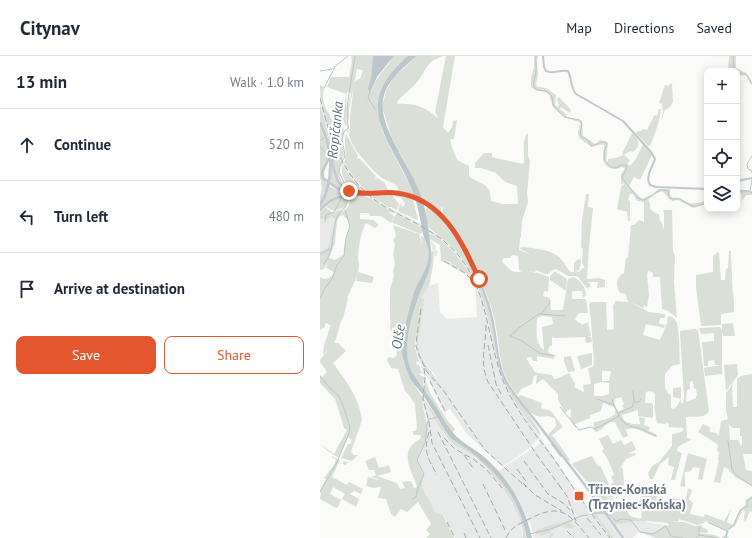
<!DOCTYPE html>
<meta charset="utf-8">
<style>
:root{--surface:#fff;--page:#f6f6f7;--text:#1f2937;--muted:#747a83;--line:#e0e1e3;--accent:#e4572e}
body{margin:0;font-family:"PT Sans",sans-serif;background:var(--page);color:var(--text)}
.controls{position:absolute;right:12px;top:12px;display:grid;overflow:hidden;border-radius:8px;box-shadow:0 2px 10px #0003}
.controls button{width:36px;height:36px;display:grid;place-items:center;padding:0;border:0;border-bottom:1px solid var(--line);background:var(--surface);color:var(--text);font:20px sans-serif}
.stop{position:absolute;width:12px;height:12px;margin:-9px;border:3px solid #e4572e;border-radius:50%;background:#fff}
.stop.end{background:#e4572e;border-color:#fff;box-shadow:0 1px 4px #0008}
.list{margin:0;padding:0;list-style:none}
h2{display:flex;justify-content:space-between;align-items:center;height:52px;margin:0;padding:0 16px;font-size:17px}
h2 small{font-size:13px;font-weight:400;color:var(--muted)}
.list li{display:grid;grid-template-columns:26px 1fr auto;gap:12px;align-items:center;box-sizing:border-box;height:72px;padding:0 16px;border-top:1px solid var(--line)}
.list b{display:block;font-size:15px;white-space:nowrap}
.list em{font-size:13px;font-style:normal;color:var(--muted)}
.actions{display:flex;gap:8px;padding:12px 16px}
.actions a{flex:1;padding:9px 0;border:1px solid var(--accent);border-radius:8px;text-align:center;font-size:14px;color:var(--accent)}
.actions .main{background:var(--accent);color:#fff}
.icon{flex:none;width:22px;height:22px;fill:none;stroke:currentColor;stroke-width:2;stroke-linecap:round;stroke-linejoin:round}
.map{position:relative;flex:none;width:432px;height:482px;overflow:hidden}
header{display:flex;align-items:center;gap:24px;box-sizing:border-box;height:56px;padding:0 20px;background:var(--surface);border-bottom:1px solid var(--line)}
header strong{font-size:19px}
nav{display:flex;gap:22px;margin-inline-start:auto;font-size:14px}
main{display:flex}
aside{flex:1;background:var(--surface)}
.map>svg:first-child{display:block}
.built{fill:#e8e9e9}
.green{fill:#dadfd7;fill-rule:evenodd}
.water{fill:#bbc7cb}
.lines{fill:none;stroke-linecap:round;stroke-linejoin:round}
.stream{stroke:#bbc7cb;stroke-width:1}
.tertiary{stroke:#c3c8cc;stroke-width:2}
.secondary{stroke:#c3c9ce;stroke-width:2.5}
.primary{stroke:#c3c9ce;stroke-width:3}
.rail{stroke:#a2aab0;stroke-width:1;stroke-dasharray:6 3;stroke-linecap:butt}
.route{stroke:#e4572e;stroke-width:5}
.poi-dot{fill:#e4572e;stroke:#fff;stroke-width:1.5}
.labels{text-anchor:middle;stroke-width:4;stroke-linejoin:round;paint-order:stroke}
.poi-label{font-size:13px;font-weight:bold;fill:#657683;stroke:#fff;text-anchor:start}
.water-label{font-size:14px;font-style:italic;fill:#60757c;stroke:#fff}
</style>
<header>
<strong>Citynav</strong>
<nav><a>Map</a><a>Directions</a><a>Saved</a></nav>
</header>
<main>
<aside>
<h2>13 min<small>Walk · 1.0 km</small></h2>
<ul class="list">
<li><svg class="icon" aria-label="ahead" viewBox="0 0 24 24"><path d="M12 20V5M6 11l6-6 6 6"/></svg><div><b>Continue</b></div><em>520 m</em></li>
<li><svg class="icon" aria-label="left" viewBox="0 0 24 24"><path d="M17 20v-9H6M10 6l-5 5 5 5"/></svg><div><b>Turn left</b></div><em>480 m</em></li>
<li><svg class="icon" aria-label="arrive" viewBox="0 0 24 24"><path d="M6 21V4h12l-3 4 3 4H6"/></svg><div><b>Arrive at destination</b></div></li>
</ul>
<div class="actions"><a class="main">Save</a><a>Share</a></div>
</aside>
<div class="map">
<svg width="432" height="482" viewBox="0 0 432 482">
<rect width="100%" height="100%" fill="#fafaf8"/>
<g class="built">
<polygon points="0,37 16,92 25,109 37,126 48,137 61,147 106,171 121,182 136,196 149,212 156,226 162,241 179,310 191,339 267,450 291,482 214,482 211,469 209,465 208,466 204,455 194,437 178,415 218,389 220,387 218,383 208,393 183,411 147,378 130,353 125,356 126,361 107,320 103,318 101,309 96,295 96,279 97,278 97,290 101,303 110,318 126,336 104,304 99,295 99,273 104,249 103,248 101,242 109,230 118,227 120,256 127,263 157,261 155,229 144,218 123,206 126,204 136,209 136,211 150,221 137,201 123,187 105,174 60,149 46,139 33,125 22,109 12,89 0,49"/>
<polygon points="11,161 15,163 8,192 0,196 0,163 9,163"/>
<polygon points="110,184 113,186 116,191 116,194 118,195 117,200 114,200"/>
<polygon points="104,345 126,380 141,393 151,398 173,418 186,436 199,459 203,482 135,482 124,459 116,457 102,431 103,419 97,403 105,388 107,362 102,346"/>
<polygon points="291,433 296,452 291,454 284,435"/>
<polygon points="279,458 285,459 301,482 294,482 275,459"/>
<polygon points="302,463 311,464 314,467 318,465 346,469 333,477 321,475 312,482 305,482 295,468"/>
</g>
<g class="green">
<path d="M31 0H53L51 22 48 32 52 35C56 18 69 12 73 0H88C62 23 52 45 64 79L95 140 79 135 76 129 62 122 53 114 37 96 31 85 29 79 30 72V60L34 28 35 25 40 23 43 14 37 13 29 53V69L28 77 27 75 29 67 27 52 31 38 30 36H27C25 47 28 60 26 71L21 59 22 58 26 38 7 31 11 21H29L32 5Z"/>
<path d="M97 0H122C118 3 114 3 111 6 105 12 103 19 98 25 92 33 83 38 77 46L78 48C92 47 107 51 117 62L118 61 115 56 126 0H135L123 71 128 77 132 71 133 65 137 64 134 83H130C131 90 135 98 137 104L149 110V120L151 122 165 129 170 135 171 145 183 148H198L197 130 185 126 176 117 161 112H155V107L164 97H172V101L202 108 204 107C205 96 201 87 207 77L208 78V100L210 105 207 137 208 146 202 165 201 182 200 181 199 194 212 199 200 193 201 191C212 192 229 193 239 201 244 205 246 212 251 216H254V207L258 203 261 204V207L259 214 255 215 259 216 263 212 265 213 262 206 263 193 261 191 262 164 266 138H269L268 151 273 152 269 191 267 222 268 223 279 222 285 224V231L277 232 278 226H268V227H270V231L267 232 257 220H248L236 213 233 214 228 218H225L216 214 215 216 205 215 218 217 229 221 228 236 224 235 223 240 230 242 231 254H243L248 223 254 221C261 225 266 232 266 240L263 241 262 235H254L252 236V243H266L268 257H259L255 263 259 267H261V269L268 266 271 280 267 281H271L272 286 266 287 265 281 235 282 232 281V289L229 291 228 296 234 299V303L217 300V305H213L211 301 206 302 215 316 218 317 232 319 233 322 236 323 249 317 255 328 254 331 264 336 263 329 271 328 268 312 273 311 274 306 271 265 269 248 271 246H286L287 274 294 273 293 249 295 248V245L309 246 322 252 328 256 345 258V262H340L339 267 345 269 344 272 326 268 323 279 340 284 347 267 348 260C351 260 354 262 356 265 360 274 359 298 360 308L352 310 345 318V332L348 337 351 339V352L354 353 357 350 361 343 353 341V332L361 331V347L363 348 364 341 360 276V275L375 273 378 274 389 355C384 363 375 360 366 361L367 382 372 383 358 391 357 395 362 397 355 424H351L354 411 348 409 349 401 340 408 333 423H330L328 417C331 413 332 408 338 407L352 390V378L358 377 363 375V372L349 371 348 367 345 368 337 367 334 350 335 349V338L333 336 330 335 326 336 325 347H332L333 350V362L318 360V354L302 359C303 367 312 369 320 368L319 361 325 362 324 369 330 371 329 375 336 378 337 381C329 380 324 375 317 373 313 372 309 373 306 373L308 380 303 382 295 366C293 366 291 366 289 367 283 370 282 375 275 376L273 372 274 370 273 367C281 363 288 365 295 358V353L292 350 283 347 281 355 270 359V362L255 368 256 371H255L250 364 251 355 250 353 245 357 238 344V338L223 323 216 328 217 319 214 320 212 328C207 331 199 332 198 339 175 315 182 288 173 258 166 233 154 208 142 185 137 176 130 169 124 160 123 157 123 154 122 151H121V156L102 144 85 106 72 82 62 51 66 35 73 22ZM192 199 198 200 199 214 202 215C192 219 189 212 182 206L183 202H190ZM222 260 232 261 233 268 222 271 224 294C214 287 217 273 217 262ZM282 315H291L289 325H282ZM373 325 374 333H376L377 339 376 340V342L366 346 367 334 370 333V326ZM281 326 289 327V338L282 340H274V328ZM301 341 304 348 302 349 304 353 298 356 294 348 295 343Z"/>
<path d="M214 0H218L217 6 218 18 216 29 218 31 226 32 236 39 235 49 238 51 239 49 237 44 239 41 251 54 250 57 241 51 240 53 247 59V61L262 65 263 80 275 88 278 87 279 84 285 85 288 87 286 105 288 106V103L296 102 303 99 302 98 312 77C319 84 322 89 313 96L310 95 304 99 310 104 307 108 310 110 316 103 323 88 332 99 320 124 314 121 309 130 322 143 333 138 334 140 328 143 330 148V153L335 157 339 158 340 165 342 166 343 172 344 173V157L343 154H352L353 195 355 200 354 226 357 262 348 255 342 253 340 221H332L333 220V217L328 215 327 219 329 238 327 251 324 249V252L309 246 307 244 306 238 300 237C295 229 296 221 304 217L306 202H308L311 169H314L319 164 324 166V146L317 145 313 138H310L308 144 310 145V165H308L307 156 297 153 301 131 304 128 303 127 301 129V118L305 113 302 111C295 115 285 113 283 103 283 98 284 93 284 89L283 88 272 91 259 82 258 76 260 67 259 66 244 61 233 51 229 38 225 36 215 34 211 31V22L214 11Z"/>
<path d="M409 0H416V12C425 16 432 20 432 30L427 21 425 19 417 21V15L408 14Z"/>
<polygon points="351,27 352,28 353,46 350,51 345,54 341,65 343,56 342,48 339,47 345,29 348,30"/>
<path d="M0 29 4 31C1 51 7 51 13 67L11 68 16 81 20 80 21 65 24 74 22 83 24 98 22 104C12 85 0 51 0 29Z"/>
<path d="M0 49 12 89 21 107C17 116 20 124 24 130L21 127 15 116 7 78 0 64Z"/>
<path d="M339 53H341C340 64 334 81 330 90H328L316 77 318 75H321L323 73 327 74 334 60 335 59 337 60Z"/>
<path d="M0 71C4 80 9 91 9 101 8 112 0 116 7 128L0 148V141L2 133 0 120Z"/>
<path d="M26 78 38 100 37 103 39 102 56 120 55 123 57 122 65 127 68 135 47 136 35 123 24 107C28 97 23 88 26 78Z"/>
<polygon points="12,108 15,120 21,130 20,133 10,127"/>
<polygon points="22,109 33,125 43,136 36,136 29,134 22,118"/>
<polygon points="9,130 20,136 20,139 15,141 1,153"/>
<path d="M338 133H350V139L353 142C362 140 363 146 371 147 376 148 382 146 387 144V148L373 152 358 144 352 145 342 135 334 139V137Z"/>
<path d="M417 133C422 135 427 133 432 135V139H426L422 145 421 137 417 136Z"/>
<polygon points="62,138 71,138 79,148 77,154 71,151 68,151 51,140"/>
<polygon points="72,138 86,140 93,144 98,163 97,164 78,155 80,148 82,151 85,149 85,147 80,141 77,141"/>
<path d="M30 140H44L50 142 73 157 68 156 74 160 71 167 61 160H50L49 157H40V163L54 164 59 169 55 172 46 167C41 176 38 192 38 203 38 205 39 207 39 209 39 220 31 232 27 242L28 243 23 262 21 265 16 283 14 287H18L26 295 13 307C26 325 39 341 42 364L31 396 34 399H38L32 405 21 402 28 388H30L32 384 28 381 19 402 9 396 0 388 14 398 27 374 24 372 15 343 0 327V319L2 321 7 316 0 306V304L9 293 3 299 4 289 11 269 5 267V271L0 274V221C6 225 11 222 14 216L6 212 8 207 4 213 0 214 4 210 3 208 0 212V196L8 192 15 163 11 161 9 163H0V156L5 151 12 156 9 158 20 154 24 151 14 155 6 151 13 145 20 141 21 143V141H27L26 150 19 157C28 155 30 149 30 140ZM23 159 28 164C32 175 22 187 24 198L15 204 9 202 15 187 17 165 20 160Z"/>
<path d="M109 151C138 170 164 231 171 263 174 276 175 290 177 303 168 265 163 225 136 195 127 186 117 179 108 171L105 154Z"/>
<polygon points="76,158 102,172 103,176 100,178 73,167 72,165"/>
<path d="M73 169 99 178 102 188 101 180 105 182C115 202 102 218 95 236 88 253 79 290 84 307 89 325 106 345 117 361 122 368 126 378 133 384 138 388 145 391 150 395 181 420 199 443 207 482H203C205 457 171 411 151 398 144 394 138 392 132 386 121 375 113 359 104 345L102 346 108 373 105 388 97 403 103 419 102 431 116 457 123 459 134 482H106L110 478 106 474 111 468 98 446 87 456 81 453 75 461 71 458 66 443 58 442 61 431H59L54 432 46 430 48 421 58 424 59 423 51 421 56 419 54 414H49L45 405 55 401 59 412 69 409 71 416 57 420 77 427 80 433 85 432 82 426 91 425 94 432 97 431C91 413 78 395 100 383L101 379H94L92 375H95L97 372 95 348 89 339 85 335 78 313 71 312 67 304 69 301 74 302 77 299C77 293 73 288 72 282 72 279 71 275 70 272 70 268 71 266 70 262V233L74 220 73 215 75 208 73 198 75 189 73 184 76 180Z"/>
<path d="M109 178C125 182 145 209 152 223L147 218 136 211 135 209 126 204 123 206 121 205 120 189 110 183Z"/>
<path d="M112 195 114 196 113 210 109 230 101 242 104 243 103 248H104C102 262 97 281 99 294 101 305 122 330 129 340 116 325 100 311 97 290 97 286 97 282 97 278L96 279 95 292 99 305 96 306 97 309H99L102 318 99 317 100 319 104 321 103 333C97 326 90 315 87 306 83 288 94 257 99 239 105 223 112 213 112 195Z"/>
<path d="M409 195H411C411 205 412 215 412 224 412 235 415 245 414 256L401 258V269L381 270 376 231V219L393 216V201L397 196 399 197 401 224H405L406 213 408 212Z"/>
<polygon points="38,216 54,221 52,227 36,225"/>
<polygon points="234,216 236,216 247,223 246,235 230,224 230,221"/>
<polygon points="413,267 415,280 403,280 402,276 402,318 385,320 384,312 402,309 395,309 394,304 388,305 388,310 384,310 382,286 394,285 394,277 381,278 379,272 400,271 402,274 402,268"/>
<polygon points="272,297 272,309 261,313 257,300"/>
<polygon points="251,300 255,315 248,316 244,305 244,301"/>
<polygon points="417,308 418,319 406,335 404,309"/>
<path d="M432 318V398H423L426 414 432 415V434V430L415 421 414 419 409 415V413L404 411 400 427 394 426 399 404H398L399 396 397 395 398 389 388 382 378 376 383 368 390 371V376L397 377V379H399L401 365 408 363 406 355V337L414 326 412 331 413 351H417V323L421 320ZM409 368 412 372H420V380H422V388L421 390 418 384H410Z"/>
<polygon points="182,320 219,374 220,377 220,380 197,349 187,332"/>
<polygon points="105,322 110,337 127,364 135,373 133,376 104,335"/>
<path d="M201 339 222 347 221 352 231 355 243 371 231 380H233L250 404 248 405 228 379 236 370 235 363C229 358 224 362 217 360 209 358 203 347 199 342V340Z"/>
<path d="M288 379 293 388 301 384 304 389 312 385 316 394 307 398 315 397 316 399 306 403 301 411 303 413C303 422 306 431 301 439L296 436 291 428 294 426 291 421 294 419C291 410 287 401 282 395L284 393 279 383Z"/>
<path d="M368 397 387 403 382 424 378 423 380 412 373 411 371 415 365 416C364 421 366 425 365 431L360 430Z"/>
<polygon points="12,400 17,403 30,407 27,407 25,409 23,408 23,405 20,404 12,421 27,429 29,426 43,433 41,438 34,435 30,438 39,443 36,451 22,443 25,438 13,431 10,438 21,444 18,451 16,452 0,443 1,436 0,434 6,423 4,422 14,409 16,404 12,401"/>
<polygon points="272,400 277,409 281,411 291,433 284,435 289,447 283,451 267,426 252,408 253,407"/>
<path d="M327 430 334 432V436L339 430H344L342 439H337L335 452 348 451 364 453 368 432 372 434 369 443 373 447 370 458 384 461 385 458 404 465 411 453 407 466 413 469 420 454 426 448 425 444 432 440V456L430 455 425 467 424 461 425 455 423 454 415 470 407 475H409L407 480 409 482H336L320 476 321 475 333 477 346 469 348 470V467L326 465V466L318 465 295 468 288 456 307 455 310 460 321 463 322 455 319 453 322 450 313 452 316 450 327 433ZM359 463 377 469 384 467 385 465 407 475 405 479 401 482 395 479 378 477 379 476 387 477 388 474 382 471V469L375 470 364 466H351L359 465Z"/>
<polygon points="350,442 359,443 358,451 349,450"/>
<polygon points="282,455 285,459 279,458 276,459 294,482 291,482 273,458 273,456"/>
<polygon points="252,463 253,465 250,468 256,470 251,473 242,470 242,467"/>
<polygon points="238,467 240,467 241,470 230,475 230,477 235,477 231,482 229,482 230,480 229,477 221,480 220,478 216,479 216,474"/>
</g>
<g class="water">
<polygon points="53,0 73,0 73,1 57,21 50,37 48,32 51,22"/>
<path d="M88 0H97C85 10 71 21 65 36 56 61 75 86 85 107 91 118 98 130 102 143 107 158 109 177 111 193 114 210 105 224 99 239 92 261 80 295 92 316 98 327 107 337 114 348 121 358 128 371 136 380 144 388 155 393 163 400 188 421 205 450 212 482H207C199 443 181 420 151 396 145 391 138 388 133 384 127 379 123 371 119 364 114 356 108 347 103 339 99 333 93 328 90 322 86 314 83 305 82 296 81 282 90 248 95 234 101 220 111 208 108 192 107 187 104 183 103 178 100 163 98 148 92 134 70 81 30 50 88 0Z"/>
</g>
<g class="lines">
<g class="stream">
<path d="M216 0C215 5 217 9 216 14 216 21 212 25 214 31L217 34 226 35 230 38 232 41 233 49 244 61 260 64 262 68 260 79 269 85 271 90 282 86 287 87 284 98 285 105 291 111 295 112 302 109H306L307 111 302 122 318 142 324 144C332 140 339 131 348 135L349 142 352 143H360L371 150H376L387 147"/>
<polyline points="413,0 414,15"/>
<polyline points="0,15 12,13 28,0"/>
<polyline points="417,17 426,18 432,28"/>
<polyline points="4,32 15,11"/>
<polyline points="50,36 48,42 55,53"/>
<polyline points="0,85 9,77"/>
<polyline points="0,90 8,101"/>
<polyline points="432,100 427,108 428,113 431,114 432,117"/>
<polyline points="27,133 19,116 20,110 25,100 22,82 24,76 28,72 27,51 35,0"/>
<polyline points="417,135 428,135 432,137"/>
<polyline points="430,135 432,123"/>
<polyline points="15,155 21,142 21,131"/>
<polyline points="5,166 6,159 14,156"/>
<polyline points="0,198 10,193"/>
<path d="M0 213C15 197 11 182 16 164 19 153 28 155 28 140"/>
<polyline points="0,242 5,232 12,223 17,209 24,200 26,182 30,170 25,154"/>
<polyline points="221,258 229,248 230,245"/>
<polyline points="189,279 190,280 200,271 219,258 245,260"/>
<polyline points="191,280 202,285 219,297 235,300"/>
<polyline points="0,320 8,330 19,340 25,355 30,371 29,377 17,406 0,436"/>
<polyline points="277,343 294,349 298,357"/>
<polyline points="292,343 294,349"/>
<polyline points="315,346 319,346 321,343"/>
<polyline points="240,351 259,374 271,371 275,373 299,360 298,357 312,351 314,346 313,334"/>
<path d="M299 360C306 371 310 370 321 373 326 375 331 378 336 380"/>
<polyline points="408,385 412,413 415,418 432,430"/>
<polyline points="92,443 96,441 97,434 104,418 97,404 105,387 107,368 109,363 119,361"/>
<polyline points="427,451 427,445 432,442"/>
<polyline points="287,457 296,465 302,463 311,464 320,476 333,478 346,470 351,480 363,482"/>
<polyline points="270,458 275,457 284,457"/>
<polyline points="389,467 407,475"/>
<polyline points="210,478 231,473 261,460 268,459"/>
<polyline points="379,478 379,471"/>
<polyline points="406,481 407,475 414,468 420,454 425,451"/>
<polyline points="376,482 379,479 397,482"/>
<polyline points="404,482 406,481 407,482"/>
</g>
<g class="tertiary">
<path d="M223 0 224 11 226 15C233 19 240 13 248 15 252 22 250 31 256 38L303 65 331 96 335 103C332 112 325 121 330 129L336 131 387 133"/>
<polyline points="417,125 432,122"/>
<polyline points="232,388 241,400"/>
</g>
<g class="secondary">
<path d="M11 99C15 119 16 136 41 137"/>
<polyline points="9,102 2,116 3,122 18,133 31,138"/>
<path d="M0 154C14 140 19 140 38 139 45 139 52 137 59 137 107 132 130 164 149 203 159 222 167 241 172 262 177 284 176 310 188 329 200 347 215 363 227 380 253 413 279 447 303 482"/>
</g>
<path class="primary" d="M0 67C14 94 14 124 0 150"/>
<g class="rail">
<path d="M0 42C12 90 26 130 72 155 97 168 121 178 139 200 169 237 167 285 184 327 196 355 216 379 234 403 252 430 270 457 290 482"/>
<polyline points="124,205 145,217 151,223"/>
<polyline points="101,253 97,279 96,290 99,299 107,316 123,334 165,394 206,431"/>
<path d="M166 269C166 290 159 305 168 326L219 402 242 433"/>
<polyline points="168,289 176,328 181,338"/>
<polyline points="104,312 105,321 103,343 109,366 112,387 160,482"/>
<polyline points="110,325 125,355"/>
<path d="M109 376C103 396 108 402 117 419"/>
<polyline points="118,376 171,482"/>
<polyline points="124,382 135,393 153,403 166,413 182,432"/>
<polyline points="144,399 153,412"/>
<polyline points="204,405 228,438 243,447 250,454"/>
<polyline points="197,413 208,428"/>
<polyline points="203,427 215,439 242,455"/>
<polyline points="163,428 185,474"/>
<polyline points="239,429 247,440 256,465"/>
<polyline points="267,462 281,479"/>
<polyline points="127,466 135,482"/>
<polyline points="247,475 254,482"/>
<polyline points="144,477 146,482"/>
<path d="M186 482C191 471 199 468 209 463 242 446 249 458 269 482"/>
</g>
</g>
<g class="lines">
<path class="route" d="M29 135C45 140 61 135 77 137 123 143 142 186 159 223"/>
</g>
<rect class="poi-dot" x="254" y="435" width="10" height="10" rx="2"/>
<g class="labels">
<g class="poi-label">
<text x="268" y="438">Třinec-Konská<tspan x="268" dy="15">(Trzyniec-Końska)</tspan></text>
</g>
<g class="water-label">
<text transform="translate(15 74) rotate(-84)" y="5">Ropičanka</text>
<text transform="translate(78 281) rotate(-81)" y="5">Olše</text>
</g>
</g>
</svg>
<div class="controls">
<button>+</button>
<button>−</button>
<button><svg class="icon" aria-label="locate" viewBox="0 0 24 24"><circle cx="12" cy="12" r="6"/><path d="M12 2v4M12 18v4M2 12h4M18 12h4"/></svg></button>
<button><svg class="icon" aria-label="layers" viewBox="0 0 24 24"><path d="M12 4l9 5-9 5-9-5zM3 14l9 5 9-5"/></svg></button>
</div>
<div class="stop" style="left:159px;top:223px"></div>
<div class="stop end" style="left:29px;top:135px"></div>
</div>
</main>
